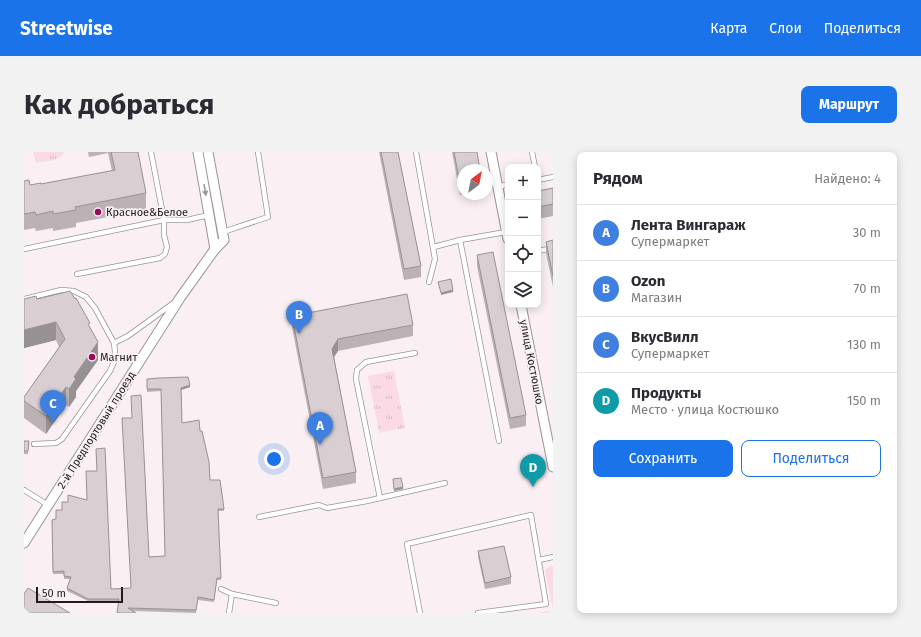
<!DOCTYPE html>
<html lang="ru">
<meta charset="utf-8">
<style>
:root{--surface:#fff;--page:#f2f2f3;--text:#2b2b33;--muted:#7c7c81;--line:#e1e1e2;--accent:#1a73e8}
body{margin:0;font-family:"Fira Sans",sans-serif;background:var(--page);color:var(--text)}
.controls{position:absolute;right:12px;top:12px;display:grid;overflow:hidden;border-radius:8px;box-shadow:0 2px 10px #0003}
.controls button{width:36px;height:36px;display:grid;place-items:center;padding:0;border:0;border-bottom:1px solid var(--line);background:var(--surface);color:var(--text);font:20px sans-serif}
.compass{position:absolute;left:433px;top:12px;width:36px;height:36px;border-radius:50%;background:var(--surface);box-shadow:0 2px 10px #0003;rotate:32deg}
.scale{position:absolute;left:12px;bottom:10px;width:87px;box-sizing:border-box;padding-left:4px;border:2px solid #1f1c1d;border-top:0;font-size:11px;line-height:14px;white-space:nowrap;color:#1f1c1d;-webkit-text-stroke:3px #faf0f3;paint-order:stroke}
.you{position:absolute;left:250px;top:307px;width:14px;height:14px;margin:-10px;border:3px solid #fff;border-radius:50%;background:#1a73e8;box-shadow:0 0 0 6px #1a73e833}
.badge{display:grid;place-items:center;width:26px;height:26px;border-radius:50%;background:var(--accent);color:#fff;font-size:13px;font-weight:700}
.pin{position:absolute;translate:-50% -33px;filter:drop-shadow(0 1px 2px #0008)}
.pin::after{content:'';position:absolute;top:21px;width:14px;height:12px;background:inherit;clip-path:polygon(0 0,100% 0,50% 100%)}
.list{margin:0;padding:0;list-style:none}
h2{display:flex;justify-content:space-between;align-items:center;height:52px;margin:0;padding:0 16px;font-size:17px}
h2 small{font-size:13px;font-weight:400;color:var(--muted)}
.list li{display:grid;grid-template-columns:26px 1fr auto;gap:12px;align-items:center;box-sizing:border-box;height:56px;padding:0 16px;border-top:1px solid var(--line)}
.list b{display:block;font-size:15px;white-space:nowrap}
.list p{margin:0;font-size:13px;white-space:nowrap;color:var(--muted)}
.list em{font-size:13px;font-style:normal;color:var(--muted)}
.actions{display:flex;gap:8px;padding:12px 16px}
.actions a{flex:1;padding:9px 0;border:1px solid var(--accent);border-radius:8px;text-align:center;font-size:14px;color:var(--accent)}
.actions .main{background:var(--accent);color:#fff}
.icon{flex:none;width:22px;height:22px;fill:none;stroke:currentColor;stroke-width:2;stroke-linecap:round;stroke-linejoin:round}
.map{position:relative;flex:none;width:529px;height:461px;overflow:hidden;border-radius:8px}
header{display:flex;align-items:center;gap:24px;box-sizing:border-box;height:56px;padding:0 20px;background:var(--accent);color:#fff}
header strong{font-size:19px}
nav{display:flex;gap:22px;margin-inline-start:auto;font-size:14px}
.intro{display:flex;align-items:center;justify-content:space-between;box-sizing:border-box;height:96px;padding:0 24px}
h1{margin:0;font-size:28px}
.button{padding:10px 18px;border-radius:8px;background:var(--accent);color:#fff;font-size:14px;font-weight:700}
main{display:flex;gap:24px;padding:0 24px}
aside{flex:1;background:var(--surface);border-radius:8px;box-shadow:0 2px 10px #0003}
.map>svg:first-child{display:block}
.green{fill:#fcdae5}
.park{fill:url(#park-tufts)}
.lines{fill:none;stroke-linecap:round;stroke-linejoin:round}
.lane-casing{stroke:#9c9396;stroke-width:6}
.street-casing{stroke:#9c9396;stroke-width:11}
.lane{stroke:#fff;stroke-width:4.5}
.street{stroke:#fff;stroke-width:9}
.wall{fill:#bbb2b5}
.shaded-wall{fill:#989193}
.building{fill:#d9cfd2;stroke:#989193}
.oneway{fill:#9a9999}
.poi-dot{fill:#9b0857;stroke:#faf0f3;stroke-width:1.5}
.labels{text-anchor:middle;stroke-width:3.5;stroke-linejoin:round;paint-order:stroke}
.poi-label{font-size:11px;fill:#1f1c1d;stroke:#faf0f3;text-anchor:start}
.street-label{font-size:11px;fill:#1f1c1d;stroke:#faf0f3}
</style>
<header>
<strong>Streetwise</strong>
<nav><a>Карта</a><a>Слои</a><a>Поделиться</a></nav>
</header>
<div class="intro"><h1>Как добраться</h1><a class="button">Маршрут</a></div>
<main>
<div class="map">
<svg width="529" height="461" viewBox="0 0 529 461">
<defs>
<pattern id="park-tufts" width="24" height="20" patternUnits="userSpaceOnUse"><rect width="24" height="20" fill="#fcdae5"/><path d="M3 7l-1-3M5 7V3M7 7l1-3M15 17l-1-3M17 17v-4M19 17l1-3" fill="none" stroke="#d8bac4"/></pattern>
</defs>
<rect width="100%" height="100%" fill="#faf0f3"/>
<path class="green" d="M529 414V461H514L529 458 521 419C522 416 526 414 529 414Z"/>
<g class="park">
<path d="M9 0H40C36 10 21 9 12 11Z"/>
<polygon points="370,219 381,276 355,281 344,224"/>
</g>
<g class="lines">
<g class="lane-casing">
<g id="lane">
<polyline points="392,0 411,107 405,130"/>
<polyline points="508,0 511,15"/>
<polyline points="514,28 529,25"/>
<polyline points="474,35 484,32"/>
<polyline points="199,80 244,65 234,0"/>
<polyline points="436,88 475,289"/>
<polyline points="410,95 436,88 482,80"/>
<polyline points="0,97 140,68 163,68 185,63"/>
<polyline points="514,99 529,96"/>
<polyline points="53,122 136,106 141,102 143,95 140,83 140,68 127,0"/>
<polyline points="0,147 37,138 50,139 62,145 71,156 90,191 91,200 90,210 86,219 38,287 32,291 10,292"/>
<polyline points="90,191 104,184 151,150"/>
<polyline points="0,338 24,353"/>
<polyline points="356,346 332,227 333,218 342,210 391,201"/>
<polyline points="235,365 295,353 303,356 343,349 421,331"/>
<polyline points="515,408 529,405"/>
<polyline points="197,437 208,442 252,451"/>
<polyline points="205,461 208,442"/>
<polyline points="396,461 383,392 507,363 522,452 454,461"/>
</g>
</g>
<g class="street-casing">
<g id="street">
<polyline points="174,0 191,97"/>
<polyline points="467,0 484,87"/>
<polyline points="497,153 529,315"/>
<polyline points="0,391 156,146 191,97 200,88 184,0"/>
</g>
</g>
<use href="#lane" class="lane"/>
<use href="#street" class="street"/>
</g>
<g class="wall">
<polygon points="64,0 114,0 122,41 122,58 52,71 52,75 29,79 29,76 12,79 11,76 0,78 0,29 6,33 17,32 88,19 84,1 65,5"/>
<polygon points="355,0 374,0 397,114 397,125 380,128"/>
<polygon points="428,0 453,0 439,18 439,42 443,42 436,43"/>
<polygon points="529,36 529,64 514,67 514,39"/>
<polygon points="529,88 529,135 522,101 522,90"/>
<polygon points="453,103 502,263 502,274 486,277 453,114"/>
<polygon points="0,147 13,147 66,175 74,208 52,239 52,245 45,255 42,253 22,282 0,266 0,245 35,195 32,188 0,196"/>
<polygon points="268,164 389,173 389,184 314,199 310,205 332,320 332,331 299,337 268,175"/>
<polygon points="123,227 166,235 157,238 158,271 176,279 186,328 200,357 200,359 194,359 197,428 193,428 190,450 174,448 172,461 108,459 93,461 95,449 64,449 43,439 43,436 46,427 40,427 40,422 29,422 28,368 32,367 38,358 44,350 63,348 87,437 107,436 125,405 141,404 137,239 123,240"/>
<polygon points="0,289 5,289 4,302 0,302"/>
<polygon points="454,399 487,425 487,432 461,437 454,405"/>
</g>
<g class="shaded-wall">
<polygon points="429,138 429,140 417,143 417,141"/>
<polygon points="32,170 32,188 0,196 0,178"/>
<polygon points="314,187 314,199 308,208 308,197"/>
<polygon points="74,190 74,208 52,239 52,245 45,255 45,237 50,225"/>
<polygon points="166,233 166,235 157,238 157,236"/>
<polygon points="42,235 42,253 22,282 22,264"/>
<polygon points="379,335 379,337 370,339 370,337"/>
</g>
<g class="building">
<polygon points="87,0 114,0 122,41 51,55 52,58 29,62 29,59 12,63 11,60 0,62 0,29 5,28 6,33 17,31 17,32 91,18"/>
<polygon points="357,0 374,0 397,114 380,117"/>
<polygon points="430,0 453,0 456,18 439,18 439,31 436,32"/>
<polygon points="529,36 529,52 514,55 514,39"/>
<polygon points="529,88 529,124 522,90"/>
<polygon points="469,100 502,263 486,266 453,103"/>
<polygon points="427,127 429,138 417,141 414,130"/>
<polygon points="46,139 51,147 52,146 66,171 64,172 74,190 50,225 52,227 45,237 42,235 22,264 0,249 0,245 41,187 32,170 0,178 0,147 12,144 13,147"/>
<polygon points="383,142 389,173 314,187 308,197 332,320 299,326 268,164"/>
<polygon points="164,225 166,233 157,236 158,271 175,268 176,279 178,279 185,310 186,328 196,328 200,357 194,357 197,426 193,426 190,448 174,445 172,458 104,456 112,461 93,461 95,447 64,447 43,436 47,425 40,424 40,419 29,420 28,368 32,367 32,358 38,358 38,350 44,350 44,343 63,348 62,319 73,319 72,297 81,296 87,437 107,436 98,266 108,266 107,244 117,243 125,405 141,404 137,237 123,237 123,227 135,226"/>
<polygon points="0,289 5,289 4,299 0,299"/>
<polygon points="377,326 379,335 370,337 369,327"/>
<polygon points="480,394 487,425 461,431 454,399"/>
<polygon points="4,436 46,461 0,461 0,442"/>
</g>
<defs><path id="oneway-solid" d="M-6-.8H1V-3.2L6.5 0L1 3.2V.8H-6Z"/></defs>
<use class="oneway" href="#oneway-solid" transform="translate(181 38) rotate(80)"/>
<g class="poi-dot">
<circle cx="74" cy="60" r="4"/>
<circle cx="68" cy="205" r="4"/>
</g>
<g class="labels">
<g class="poi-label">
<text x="82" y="64">Красное&amp;Белое</text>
<text x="76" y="209">Магнит</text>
</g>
<g class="street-label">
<text transform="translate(508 210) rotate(79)" y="4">улица Костюшко</text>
<text transform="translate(72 278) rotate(-58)" y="4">2-й Предпортовый проезд</text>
</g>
</g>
</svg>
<div class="controls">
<button>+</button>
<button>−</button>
<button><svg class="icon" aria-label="locate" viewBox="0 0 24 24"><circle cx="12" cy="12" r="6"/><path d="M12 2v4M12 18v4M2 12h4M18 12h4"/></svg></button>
<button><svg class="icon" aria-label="layers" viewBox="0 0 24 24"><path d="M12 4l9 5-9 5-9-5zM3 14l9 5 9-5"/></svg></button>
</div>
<svg class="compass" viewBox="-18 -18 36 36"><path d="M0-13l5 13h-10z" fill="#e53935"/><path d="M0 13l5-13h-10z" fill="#7c7c81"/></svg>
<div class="scale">50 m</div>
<div class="you"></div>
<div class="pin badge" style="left:296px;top:293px;background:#3f7fe0">A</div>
<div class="pin badge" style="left:275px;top:182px;background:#3f7fe0">B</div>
<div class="pin badge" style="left:29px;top:271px;background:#3f7fe0">C</div>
<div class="pin badge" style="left:509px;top:335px;background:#0f9aa8">D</div>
</div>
<aside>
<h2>Рядом<small>Найдено: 4</small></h2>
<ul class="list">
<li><span class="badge" style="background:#3f7fe0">A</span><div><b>Лента Вингараж</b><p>Супермаркет</p></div><em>30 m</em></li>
<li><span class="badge" style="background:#3f7fe0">B</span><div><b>Ozon</b><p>Магазин</p></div><em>70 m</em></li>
<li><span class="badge" style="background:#3f7fe0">C</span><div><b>ВкусВилл</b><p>Супермаркет</p></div><em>130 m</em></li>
<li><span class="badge" style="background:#0f9aa8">D</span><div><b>Продукты</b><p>Место · улица Костюшко</p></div><em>150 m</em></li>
</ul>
<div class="actions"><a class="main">Сохранить</a><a>Поделиться</a></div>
</aside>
</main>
